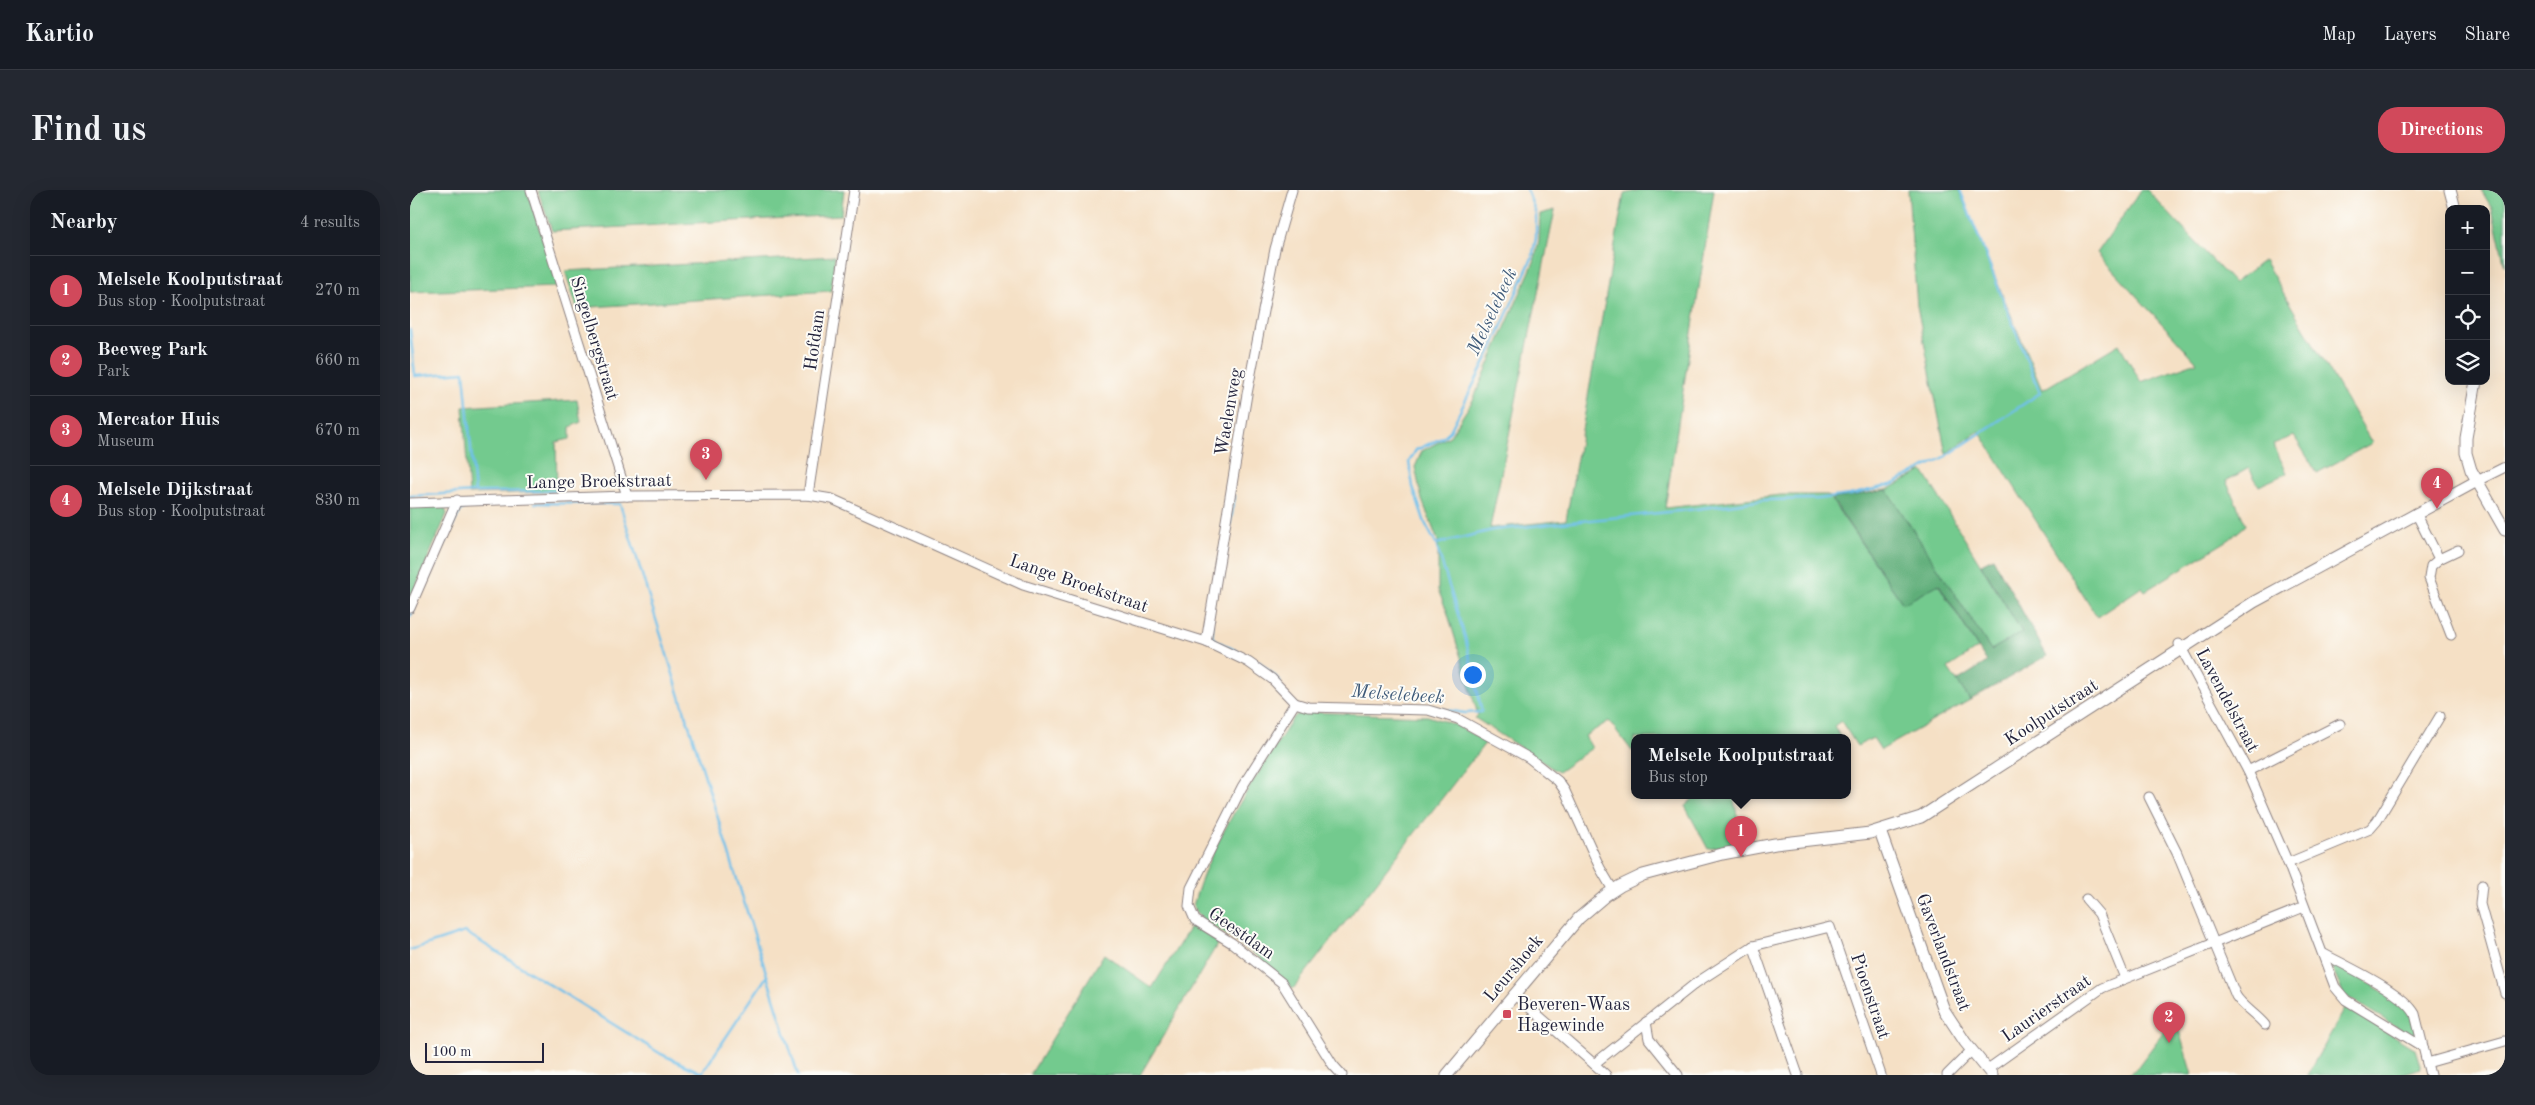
<!DOCTYPE html>
<meta charset="utf-8">
<style>
:root{--surface:#171b24;--page:#242831;--text:#f1f3f6;--muted:#9ea1a6;--line:#363941;--accent:#d1495b}
body{margin:0;font-family:"Old Standard TT",serif;background:var(--page);color:var(--text)}
.controls{position:absolute;right:15px;top:15px;display:grid;overflow:hidden;border-radius:10px;box-shadow:0 5px 20px #0002}
.controls button{width:45px;height:45px;display:grid;place-items:center;padding:0;border:0;border-bottom:1px solid var(--line);background:var(--surface);color:var(--text);font:25px sans-serif}
.scale{position:absolute;left:15px;bottom:12px;width:119px;box-sizing:border-box;padding-left:5px;border:2px solid #22223b;border-top:0;font-size:14px;line-height:18px;white-space:nowrap;color:#22223b;-webkit-text-stroke:4px #fdfcf7;paint-order:stroke}
.you{position:absolute;left:1062px;top:484px;width:18px;height:18px;margin:-12px;border:4px solid #fff;border-radius:50%;background:#1a73e8;box-shadow:0 0 0 8px #1a73e833}
.badge{display:grid;place-items:center;width:32px;height:32px;border-radius:50%;background:var(--accent);color:#fff;font-size:16px;font-weight:700}
.pin{position:absolute;translate:-50% -41px;filter:drop-shadow(0 1px 2px #0008)}
.pin::after{content:'';position:absolute;top:26px;width:18px;height:15px;background:inherit;clip-path:polygon(0 0,100% 0,50% 100%)}
.popup{position:absolute;left:1221px;top:544px;width:220px;height:65px;box-sizing:border-box;display:grid;place-content:center;border-radius:10px;background:var(--surface);filter:drop-shadow(0 1px 4px #0005);font-size:16px;white-space:nowrap;color:var(--muted)}
.popup b{font-size:19px;color:var(--text)}
.popup::after{content:'';position:absolute;left:50%;top:100%;margin-left:-10px;border:10px solid transparent;border-top-color:var(--surface)}
.list{margin:0;padding:0;list-style:none}
h2{display:flex;justify-content:space-between;align-items:center;height:65px;margin:0;padding:0 20px;font-size:21px}
h2 small{font-size:16px;font-weight:400;color:var(--muted)}
.list li{display:grid;grid-template-columns:32px 1fr auto;gap:15px;align-items:center;box-sizing:border-box;height:70px;padding:0 20px;border-top:1px solid var(--line)}
.list b{display:block;font-size:19px;white-space:nowrap}
.list p{margin:0;font-size:16px;white-space:nowrap;color:var(--muted)}
.list em{font-size:16px;font-style:normal;color:var(--muted)}
.icon{flex:none;width:28px;height:28px;fill:none;stroke:currentColor;stroke-width:2;stroke-linecap:round;stroke-linejoin:round}
.map{position:relative;flex:none;width:2095px;height:885px;overflow:hidden;border-radius:20px}
header{display:flex;align-items:center;gap:30px;box-sizing:border-box;height:70px;padding:0 25px;background:var(--surface);border-bottom:1px solid var(--line)}
header strong{font-size:24px}
nav{display:flex;gap:28px;margin-inline-start:auto;font-size:18px}
.intro{display:flex;align-items:center;justify-content:space-between;box-sizing:border-box;height:120px;padding:0 30px}
h1{margin:0;font-size:35px}
.button{padding:12px 22px;border-radius:20px;background:var(--accent);color:#fff;font-size:18px;font-weight:700}
main{display:flex;gap:30px;padding:0 30px}
aside{flex:1;background:var(--surface);border-radius:20px;box-shadow:0 5px 20px #0002}
.map>svg:first-child{display:block}
.green{fill:#73ca8e;stroke:#4a7664}
.forest{fill:#5eae79;stroke:#40685a}
.lines{fill:none;stroke-linecap:round;stroke-linejoin:round}
.stream{stroke:#6fc0ea;stroke-width:2.5}
.street-casing{stroke:#8c8180;stroke-width:11}
.secondary-casing{stroke:#8c8180;stroke-width:13}
.street{stroke:#fff;stroke-width:9}
.secondary{stroke:#fff;stroke-width:11}
.poi-dot{fill:#d1495b;stroke:#fdfcf7;stroke-width:2}
.labels{text-anchor:middle;stroke-width:4;stroke-linejoin:round;paint-order:stroke}
.street-label{font-size:18px;fill:#22223b;stroke:#fdfcf7}
.poi-label{font-size:18px;fill:#22223b;stroke:#fdfcf7;text-anchor:start}
.water-label{font-size:19px;font-style:italic;fill:#3d5978;stroke:#fdfcf7}
</style>
<header>
<strong>Kartio</strong>
<nav><a>Map</a><a>Layers</a><a>Share</a></nav>
</header>
<div class="intro"><h1>Find us</h1><a class="button">Directions</a></div>
<main>
<aside>
<h2>Nearby<small>4 results</small></h2>
<ul class="list">
<li><span class="badge">1</span><div><b>Melsele Koolputstraat</b><p>Bus stop · Koolputstraat</p></div><em>270 m</em></li>
<li><span class="badge">2</span><div><b>Beeweg Park</b><p>Park</p></div><em>660 m</em></li>
<li><span class="badge">3</span><div><b>Mercator Huis</b><p>Museum</p></div><em>670 m</em></li>
<li><span class="badge">4</span><div><b>Melsele Dijkstraat</b><p>Bus stop · Koolputstraat</p></div><em>830 m</em></li>
</ul>
</aside>
<div class="map">
<svg width="2095" height="885" viewBox="0 0 2095 885">
<rect width="100%" height="100%" fill="#fdfcf7"/>
<filter id="ink" filterUnits="userSpaceOnUse"><feTurbulence type="fractalNoise" baseFrequency=".02" numOctaves="2"/><feDisplacementMap in="SourceGraphic" scale="10" xChannelSelector="R" yChannelSelector="G"/><feConvolveMatrix kernelMatrix="1 2 1 2 8 2 1 2 1" color-interpolation-filters="sRGB"/></filter>
<filter id="wash" filterUnits="userSpaceOnUse"><feTurbulence type="fractalNoise" baseFrequency=".0096" numOctaves="4" result="noise"/><feDisplacementMap in="SourceGraphic" scale="20" xChannelSelector="R" yChannelSelector="G"/><feGaussianBlur stdDeviation="1.12" result="paint"/><feColorMatrix in="noise" values="0 0 0 0 0 0 0 0 0 0 0 0 0 0 0 0 0 1.4 0 .05"/><feComposite in="paint" operator="in"/></filter>
<g filter="url(#wash)">
<rect width="100%" height="100%" fill="#f5e0c5"/>
<g class="green">
<polygon points="0,0 117,0 148,97 0,102"/>
<polygon points="147,0 434,0 431,25 142,41 128,1"/>
<polygon points="1230,0 1304,0 1255,318 1371,305 1418,305 1493,414 1528,394 1568,458 1538,478 1560,510 1471,560 1463,548 1447,556 1431,531 1424,536 1431,548 1225,548 1225,560 1222,561 1199,531 1175,546 1182,558 1148,582 1065,528 1068,525 1037,421 1028,400 1028,351 1012,310 1005,277 1012,261 1040,246 1063,210 1124,72 1129,51 1130,24 1145,20 1080,338 1156,330 1214,4"/>
<polygon points="1498,0 1549,0 1632,200 1709,154 1731,192 1787,172 1687,63 1731,0 1737,0 1824,93 1854,70 1962,253 1907,283 1884,246 1863,254 1877,283 1849,296 1839,278 1816,291 1836,335 1820,349 1735,401 1732,397 1687,427 1569,241 1536,264 1507,116"/>
<polygon points="2071,0 2095,0 2095,76 2082,18"/>
<polygon points="425,66 421,101 167,118 155,81"/>
<polygon points="167,210 171,232 160,237 160,249 146,252 147,302 59,304 53,217"/>
<polygon points="1513,281 1612,442 1581,460 1477,300"/>
<polygon points="0,314 34,316 37,324 0,410"/>
<path d="M891 522 1018 526 1046 535 1076 552 883 799 849 767 791 728 783 716C800 650 848 586 883 528Z"/>
<polygon points="1286,606 1323,606 1333,653 1298,659 1275,616"/>
<polygon points="782,734 808,753 730,885 620,885 694,764 742,798"/>
<polygon points="1920,774 1928,774 1999,818 2007,845 2005,848 1934,805"/>
<polygon points="1936,817 2005,859 2011,878 1987,885 1897,885"/>
<polygon points="1765,827 1782,885 1716,885 1726,879"/>
</g>
<polygon class="forest" points="1477,300 1581,460 1612,442 1571,374 1583,368 1637,466 1560,510 1547,491 1577,472 1529,394 1493,414 1422,309"/>
<g class="lines">
<g class="stream">
<polyline points="0,140 5,186 54,182 65,302 145,301"/>
<polyline points="0,306 65,302"/>
<polyline points="125,313 210,314 388,885"/>
<polyline points="1026,354 1083,340 1278,320 1355,310 1408,309 1440,305 1481,295 1535,267 1630,203 1550,0"/>
<polyline points="814,369 825,306"/>
<polyline points="12,401 46,329 51,320 59,315"/>
<polyline points="0,427 4,419"/>
<polyline points="803,434 802,447 805,450 849,472 870,491"/>
<polyline points="1024,518 1055,523 1072,522 1055,447 1026,354 1015,333 1003,297 999,272 1006,260 1032,248 1040,241 1079,164 1122,68 1126,48 1126,24 1117,0"/>
<polyline points="0,760 55,742 251,864 292,883 357,786"/>
</g>
</g>
</g>
<g filter="url(#ink)">
<g class="lines">
<g class="street-casing">
<g id="street">
<polyline points="121,0 217,306"/>
<polyline points="2067,291 2095,277"/>
<polyline points="398,305 444,0"/>
<polyline points="0,313 217,306 398,305 422,309 613,395 796,452 838,472 862,489 885,513 898,517 1018,520 1048,529 1119,568 1148,591 1155,601 1190,678 1203,700"/>
<polyline points="2006,323 2029,369 2021,376 2019,388 2041,445"/>
<polyline points="2029,369 2048,360"/>
<polyline points="0,418 47,310"/>
<polyline points="796,452 837,204 865,59 882,0"/>
<polyline points="1769,454 1838,581 1878,673 1925,797 1936,810 2013,857"/>
<polyline points="885,513 832,597 781,698 779,716 785,730 822,753 872,793 923,875 932,885"/>
<polyline points="1838,581 1930,534"/>
<path d="M1739 607 1767 663 1826 806C1833 817 1846 824 1855 835"/>
<polyline points="1878,673 1960,639 1967,631 2030,526"/>
<polyline points="2072,695 2070,714 2095,803"/>
<polyline points="1676,709 1689,724 1715,788"/>
<polyline points="1343,756 1388,885"/>
<path d="M1914 764C1938 777 1993 802 2005 824L2020 885"/>
<polyline points="1104,804 1184,874 1286,793 1343,756 1420,737 1471,885"/>
<polyline points="1236,832 1239,849 1268,885"/>
<polyline points="2017,873 2095,851"/>
<polyline points="1184,874 1196,885"/>
<polyline points="1578,879 1692,798 1894,717"/>
<polyline points="1537,885 1561,861"/>
</g>
</g>
<g class="secondary-casing">
<g id="secondary">
<polyline points="2040,0 2045,19"/>
<polyline points="2066,191 2056,248 2056,263 2061,280 2095,340"/>
<polyline points="1470,641 1534,820 1555,852 1582,885"/>
<polyline points="1037,885 1169,728 1196,705 1210,696 1233,685 1312,664 1365,654 1460,643 1511,627 1844,412 2067,291"/>
</g>
</g>
<use href="#street" class="street"/>
<use href="#secondary" class="secondary"/>
</g>
</g>
<rect class="poi-dot" x="1092" y="819" width="10" height="10" rx="2.5"/>
<g class="labels">
<g class="street-label">
<text transform="translate(185 148) rotate(73)" y="6">Singelbergstraat</text>
<text transform="translate(404 150) rotate(-82)" y="6">Hofdam</text>
<text transform="translate(818 222) rotate(-80)" y="6">Waelenweg</text>
<text transform="translate(189 291) rotate(-1)" y="6">Lange Broekstraat</text>
<text transform="translate(669 393) rotate(19)" y="6">Lange Broekstraat</text>
<text transform="translate(1818 510) rotate(62)" y="6">Lavendelstraat</text>
<text transform="translate(1641 522) rotate(-33)" y="6">Koolputstraat</text>
<text transform="translate(832 743) rotate(35)" y="6">Geestdam</text>
<text transform="translate(1534 762) rotate(69)" y="6">Gaverlandstraat</text>
<text transform="translate(1103 778) rotate(-50)" y="6">Leurshoek</text>
<text transform="translate(1461 806) rotate(71)" y="6">Pioenstraat</text>
<text transform="translate(1636 818) rotate(-35)" y="6">Laurierstraat</text>
</g>
<g class="poi-label">
<text x="1107" y="820">Beveren-Waas<tspan x="1107" dy="21">Hagewinde</tspan></text>
</g>
<g class="water-label">
<text transform="translate(1081 121) rotate(-65)" y="7">Melselebeek</text>
<text transform="translate(988 503) rotate(4)" y="7">Melselebeek</text>
</g>
</g>
</svg>
<div class="controls">
<button>+</button>
<button>−</button>
<button><svg class="icon" aria-label="locate" viewBox="0 0 24 24"><circle cx="12" cy="12" r="6"/><path d="M12 2v4M12 18v4M2 12h4M18 12h4"/></svg></button>
<button><svg class="icon" aria-label="layers" viewBox="0 0 24 24"><path d="M12 4l9 5-9 5-9-5zM3 14l9 5 9-5"/></svg></button>
</div>
<div class="scale">100 m</div>
<div class="you"></div>
<div class="pin badge" style="left:1331px;top:667px">1</div>
<div class="popup"><b>Melsele Koolputstraat</b>Bus stop</div>
<div class="pin badge" style="left:1759px;top:853px">2</div>
<div class="pin badge" style="left:296px;top:290px">3</div>
<div class="pin badge" style="left:2027px;top:319px">4</div>
</div>
</main>
